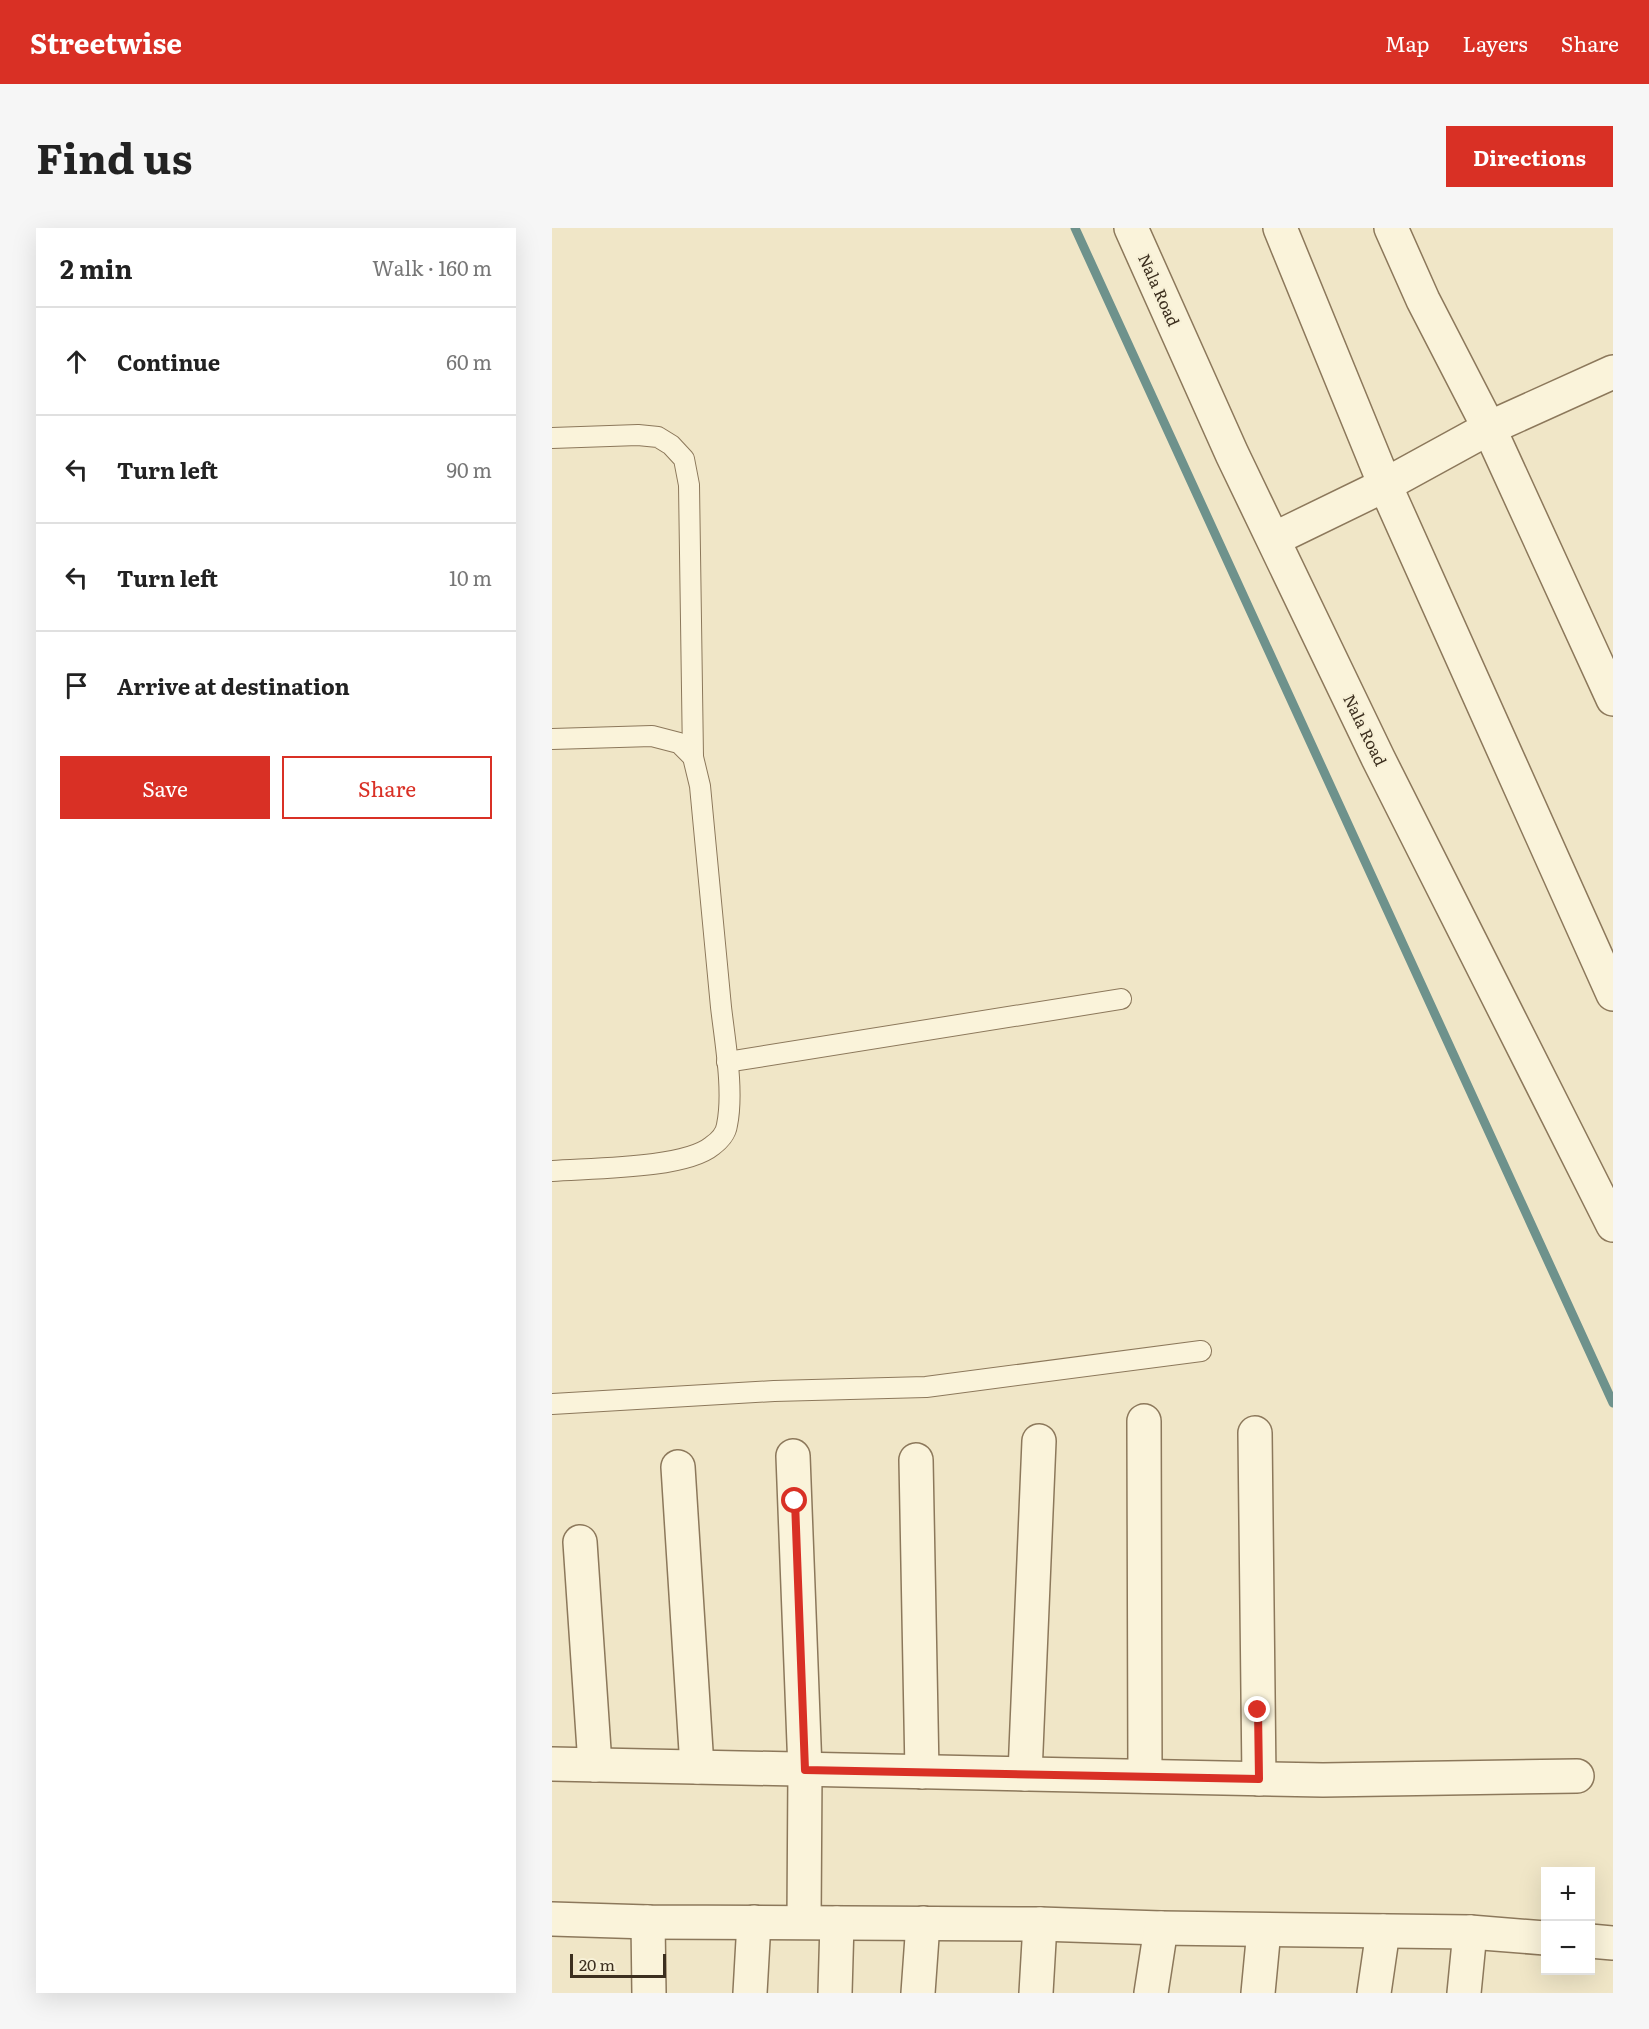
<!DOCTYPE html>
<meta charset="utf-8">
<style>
:root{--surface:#fff;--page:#f6f6f6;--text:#222;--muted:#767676;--line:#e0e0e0;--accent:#d93025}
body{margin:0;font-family:Literata,serif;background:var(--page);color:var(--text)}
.controls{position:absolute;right:18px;bottom:18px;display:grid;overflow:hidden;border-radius:0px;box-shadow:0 6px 24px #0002}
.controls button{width:54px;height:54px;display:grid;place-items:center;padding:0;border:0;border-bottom:2px solid var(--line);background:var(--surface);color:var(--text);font:30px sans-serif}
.scale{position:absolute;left:18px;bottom:15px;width:96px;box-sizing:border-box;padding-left:6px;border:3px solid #3c2f1f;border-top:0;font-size:16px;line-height:21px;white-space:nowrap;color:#3c2f1f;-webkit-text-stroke:4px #f7f0d6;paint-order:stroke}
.stop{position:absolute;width:18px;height:18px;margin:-14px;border:4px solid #d93025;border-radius:50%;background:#fff}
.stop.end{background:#d93025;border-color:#fff;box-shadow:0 2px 6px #0008}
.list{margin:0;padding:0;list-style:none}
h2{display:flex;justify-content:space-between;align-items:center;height:78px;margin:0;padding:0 24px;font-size:26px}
h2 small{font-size:20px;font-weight:400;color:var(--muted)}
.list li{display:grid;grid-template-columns:39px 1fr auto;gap:18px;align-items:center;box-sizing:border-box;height:108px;padding:0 24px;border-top:2px solid var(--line)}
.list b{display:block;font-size:22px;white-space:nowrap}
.list em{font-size:20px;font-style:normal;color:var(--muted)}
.actions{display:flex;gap:12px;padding:18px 24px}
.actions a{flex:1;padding:14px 0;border:2px solid var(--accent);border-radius:0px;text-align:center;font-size:21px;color:var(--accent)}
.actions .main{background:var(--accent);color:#fff}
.icon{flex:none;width:33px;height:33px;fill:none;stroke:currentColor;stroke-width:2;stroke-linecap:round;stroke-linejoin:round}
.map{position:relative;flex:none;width:1061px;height:1765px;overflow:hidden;border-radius:0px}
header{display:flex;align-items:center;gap:36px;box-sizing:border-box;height:84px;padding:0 30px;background:var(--accent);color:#fff}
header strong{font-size:28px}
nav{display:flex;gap:33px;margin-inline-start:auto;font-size:21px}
.intro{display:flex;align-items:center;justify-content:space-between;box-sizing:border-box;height:144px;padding:0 36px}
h1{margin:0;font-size:42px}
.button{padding:15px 27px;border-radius:0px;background:var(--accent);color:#fff;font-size:21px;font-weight:700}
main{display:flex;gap:36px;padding:0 36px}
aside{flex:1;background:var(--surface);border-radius:0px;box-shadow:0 6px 24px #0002}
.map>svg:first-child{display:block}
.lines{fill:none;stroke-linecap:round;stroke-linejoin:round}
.stream{stroke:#6e928c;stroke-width:9}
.service-casing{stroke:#8c785b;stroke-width:22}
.minor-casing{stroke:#8c785b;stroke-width:36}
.service{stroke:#faf3da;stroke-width:20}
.minor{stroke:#faf3da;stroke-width:33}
.route{stroke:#d93025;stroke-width:8}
.labels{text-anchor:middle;stroke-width:4.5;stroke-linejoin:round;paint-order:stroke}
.street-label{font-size:16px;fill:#3c2f1f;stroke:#f7f0d6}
</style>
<header>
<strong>Streetwise</strong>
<nav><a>Map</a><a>Layers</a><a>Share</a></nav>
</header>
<div class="intro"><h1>Find us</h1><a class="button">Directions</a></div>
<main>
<aside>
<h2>2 min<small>Walk · 160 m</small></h2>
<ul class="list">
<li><svg class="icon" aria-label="ahead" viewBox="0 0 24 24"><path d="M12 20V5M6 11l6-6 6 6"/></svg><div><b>Continue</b></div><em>60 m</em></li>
<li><svg class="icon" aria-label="left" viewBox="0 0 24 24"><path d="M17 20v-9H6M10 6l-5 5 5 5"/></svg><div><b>Turn left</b></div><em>90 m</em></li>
<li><svg class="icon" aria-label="left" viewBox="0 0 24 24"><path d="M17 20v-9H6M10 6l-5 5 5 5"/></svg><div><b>Turn left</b></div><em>10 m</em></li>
<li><svg class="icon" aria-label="arrive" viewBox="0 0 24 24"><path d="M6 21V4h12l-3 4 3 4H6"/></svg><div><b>Arrive at destination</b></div></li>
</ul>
<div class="actions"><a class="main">Save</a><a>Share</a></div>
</aside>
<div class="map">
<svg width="1061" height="1765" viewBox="0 0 1061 1765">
<rect width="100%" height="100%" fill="#f0e6c7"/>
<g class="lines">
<polyline class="stream" points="523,0 1061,1175"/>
<g class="service-casing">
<g id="service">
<polyline points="0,210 86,207 106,209 119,217 132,231 137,257 141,529"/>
<path d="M0 511 100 508 127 515 141 529 148 558C155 632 162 705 169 779 173 814 182 863 175 897 174 905 167 913 160 918 132 941 38 940 0 943"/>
<polyline points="175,834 569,771"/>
<polyline points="0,1176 222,1163 374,1159 649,1123"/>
</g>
</g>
<g class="minor-casing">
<g id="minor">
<polyline points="579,0 680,226 826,530 1061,997"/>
<polyline points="728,0 833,257 1061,766"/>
<polyline points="839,0 871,72 937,200 1061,471"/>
<polyline points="722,311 833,257 937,200 1061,144"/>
<polyline points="592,1193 593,1548"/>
<polyline points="703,1205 707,1551"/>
<polyline points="241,1228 253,1542 252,1694"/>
<polyline points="364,1232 370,1544"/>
<polyline points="126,1239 145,1539"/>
<polyline points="28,1314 43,1537"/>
<polyline points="0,1536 771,1552 1025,1548"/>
<polyline points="473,1546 487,1213"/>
<polyline points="0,1691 96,1694 488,1696 609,1700 918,1704 993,1710"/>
<polyline points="96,1694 97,1765"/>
<polyline points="1038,1713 1061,1715"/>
<polyline points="198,1765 202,1694"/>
<polyline points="283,1765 285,1695"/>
<polyline points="366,1765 371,1695"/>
<polyline points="484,1765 488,1696"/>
<polyline points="599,1765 609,1700"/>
<polyline points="706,1765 712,1702"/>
<polyline points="822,1765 831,1703"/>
<polyline points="912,1765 918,1704"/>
</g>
</g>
<use href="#service" class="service"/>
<use href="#minor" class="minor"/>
</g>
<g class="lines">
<polyline class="route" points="243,1273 253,1542 707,1551 706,1482"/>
</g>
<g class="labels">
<g class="street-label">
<text transform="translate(607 62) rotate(66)" y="6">Nala Road</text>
<text transform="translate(813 502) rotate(64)" y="6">Nala Road</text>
</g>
</g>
</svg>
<div class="controls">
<button>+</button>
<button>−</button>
</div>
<div class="scale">20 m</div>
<div class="stop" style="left:243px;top:1273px"></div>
<div class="stop end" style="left:706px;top:1482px"></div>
</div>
</main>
